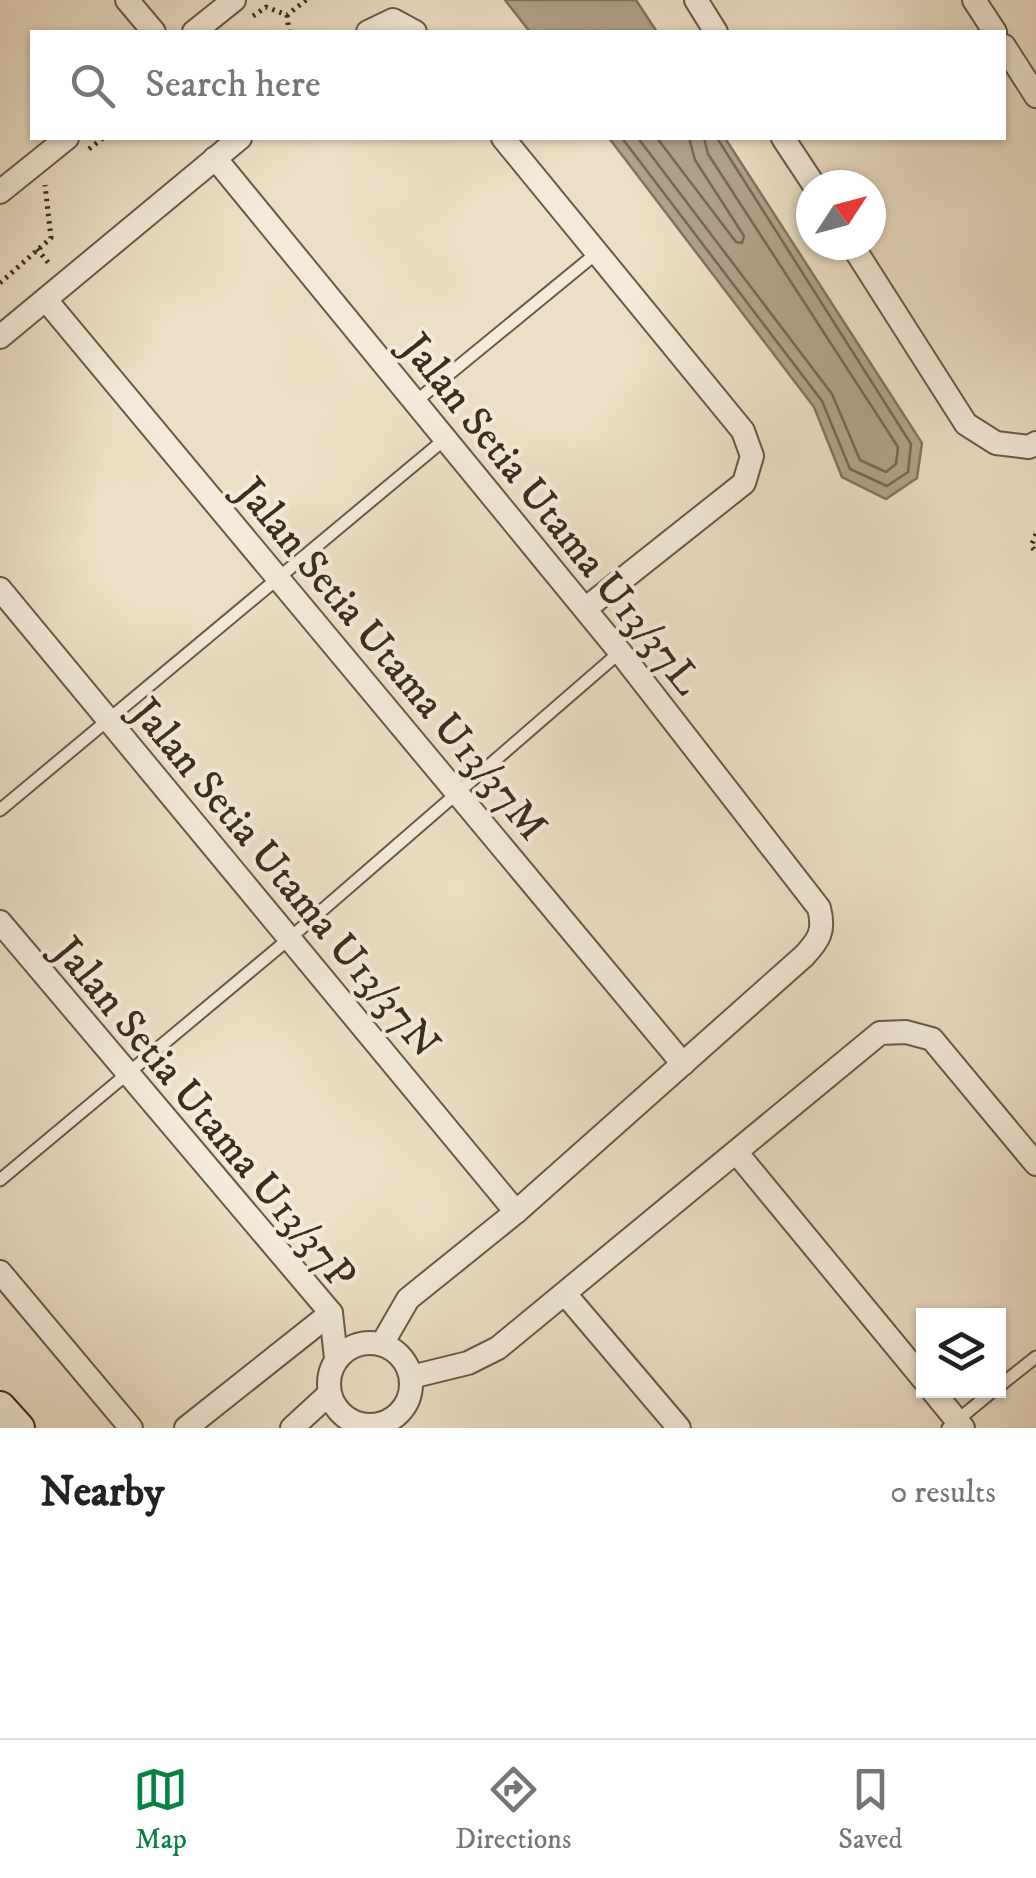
<!DOCTYPE html>
<style>
:root{--surface:#fff;--page:#f2f2f2;--text:#222;--muted:#767676;--line:#e0e0e0;--accent:#0b8043}
body{margin:0;font-family:"IM FELL DW Pica",serif;background:var(--page);color:var(--text)}
.controls{position:absolute;right:30px;bottom:30px;display:grid;overflow:hidden;border-radius:0px;box-shadow:0 2px 8px #0004}
.controls button{width:90px;height:90px;display:grid;place-items:center;padding:0;border:0;border-bottom:2px solid var(--line);background:var(--surface);color:var(--text);font:50px sans-serif}
.compass{position:absolute;left:796px;top:170px;width:90px;height:90px;border-radius:50%;background:var(--surface);box-shadow:0 2px 8px #0004;rotate:54deg}
.list{margin:0;padding:0;list-style:none}
h2{display:flex;justify-content:space-between;align-items:center;height:130px;margin:0;padding:0 40px;font-size:42px}
h2 small{font-size:32px;font-weight:400;color:var(--muted)}
.icon{flex:none;width:55px;height:55px;fill:none;stroke:currentColor;stroke-width:2;stroke-linecap:round;stroke-linejoin:round}
.map{position:relative;flex:none;width:1036px;height:1428px;overflow:hidden}
.search{position:absolute;background:var(--surface);box-shadow:0 2px 8px #0004;left:30px;right:30px;top:30px;height:110px;display:flex;align-items:center;gap:25px;box-sizing:border-box;padding:0 35px;border-radius:0px;color:var(--muted);font-size:38px}
.sheet{height:310px;background:var(--surface)}
nav{display:flex;justify-content:space-around;align-items:center;box-sizing:border-box;height:140px;border-top:2px solid var(--line);background:var(--surface);font-size:28px;color:var(--muted)}
nav a{display:grid;justify-items:center;gap:5px}
nav .on{color:var(--accent)}
.map>svg:first-child{display:block}
.water{fill:#b2a28c;stroke:#847360;stroke-width:2.5}
.lines{fill:none;stroke-linecap:round;stroke-linejoin:round}
.shore{stroke:#786854;stroke-width:2.5}
.lane-casing{stroke:#6a5a47;stroke-width:15}
.street-casing{stroke:#6a5a47;stroke-width:26}
.secondary-casing{stroke:#3e2d1d;stroke-width:34}
.path{stroke:#3e2d1d;stroke-width:5;stroke-dasharray:2.5 5;stroke-linecap:butt}
.lane{stroke:#f3ead9;stroke-width:11}
.street{stroke:#f3ead9;stroke-width:22}
.secondary{stroke:#f3ead9;stroke-width:30}
.labels{text-anchor:middle;stroke-width:8;stroke-linejoin:round;paint-order:stroke}
.street-label{font-size:42px;fill:#3e2d1d;stroke:#f3ead9}
</style>
<div class="map">
<svg width="1036" height="1428" viewBox="0 0 1036 1428">
<rect width="100%" height="100%" fill="#eddfc5"/>
<filter id="stains"><feTurbulence type="fractalNoise" baseFrequency=".002" numOctaves="4"/><feColorMatrix values="0 0 0 0 .2 0 0 0 0 .09 0 0 0 0 .02 0 0 0 .5 -.17"/></filter>
<radialGradient id="worn" r=".72"><stop offset=".6" stop-color="#630" stop-opacity="0"/><stop offset="1" stop-color="#630" stop-opacity=".3"/></radialGradient>
<g class="water">
<polygon points="505,0 636,0 657,32 530,32"/>
<polygon points="609,138 725,138 922,443 917,478 886,499 842,477 814,407"/>
</g>
<g class="lines">
<g class="shore">
<polyline points="622,138 822,401 850,469 887,486 908,472 911,444 717,138"/>
<polyline points="638,138 832,394 860,460 886,472 896,464 898,447 708,154 704,138"/>
<polyline points="657,138 736,242 742,243 744,236 695,160 689,138"/>
</g>
<g class="lane-casing">
<g id="lane">
<polyline points="415,402 598,252"/>
<polyline points="0,810 445,439"/>
<polyline points="0,1180 290,938 620,652"/>
<polyline points="998,1387 1036,1357"/>
<polyline points="948,1428 994,1390"/>
</g>
</g>
<g class="street-casing">
<g id="street">
<polyline points="127,0 154,32"/>
<polyline points="696,0 716,32"/>
<polyline points="974,0 995,32"/>
<polyline points="194,32 234,0"/>
<polyline points="368,32 393,20 415,32"/>
<polyline points="1004,46 1036,96"/>
<polyline points="503,138 743,431 752,456 744,483 585,609"/>
<polyline points="783,138 814,185"/>
<path d="M215 158 620 652 819 908C825 931 819 940 804 956L516 1212 408 1299 382 1344"/>
<polyline points="0,192 67,138"/>
<polyline points="852,245 966,424 996,443 1029,447 1036,443"/>
<polyline points="46,300 683,1064"/>
<polyline points="0,337 240,138"/>
<polyline points="0,589 516,1212"/>
<polyline points="0,922 331,1313 336,1358"/>
<polyline points="736,1152 924,1380"/>
<polyline points="0,1272 131,1428"/>
<polyline points="566,1295 679,1428"/>
<circle cx="370" cy="1384" r="41"/>
<polyline points="411,1377 468,1363 498,1348 880,1033 906,1032 932,1039 1036,1164"/>
<polyline points="932,1390 963,1428"/>
<polyline points="186,1428 331,1313"/>
<polyline points="292,1428 329,1394"/>
</g>
</g>
<g class="secondary-casing">
<polyline id="secondary" points="0,1407 19,1428"/>
</g>
<g class="path">
<polyline points="287,15 289,32"/>
<polyline points="253,16 266,7 287,15 306,0"/>
<polyline points="89,149 103,138"/>
<polyline points="37,249 51,266"/>
<polyline points="0,283 51,238 45,185"/>
<polyline points="1036,534 1031,546 1036,552"/>
</g>
<use href="#lane" class="lane"/>
<use href="#street" class="street"/>
<use href="#secondary" class="secondary"/>
</g>
<g class="labels">
<g class="street-label">
<text transform="translate(553 513) rotate(51)" y="15">Jalan Setia Utama U13/37L</text>
<text transform="translate(393 658) rotate(50)" y="15">Jalan Setia Utama U13/37M</text>
<text transform="translate(287 877) rotate(50)" y="15">Jalan Setia Utama U13/37N</text>
<text transform="translate(206 1112) rotate(50)" y="15">Jalan Setia Utama U13/37P</text>
</g>
</g>
<rect width="100%" height="100%" filter="url(#stains)"/>
<rect width="100%" height="100%" fill="url(#worn)"/>
</svg>
<div class="controls">
<button><svg class="icon" aria-label="layers" viewBox="0 0 24 24"><path d="M12 4l9 5-9 5-9-5zM3 14l9 5 9-5"/></svg></button>
</div>
<svg class="compass" viewBox="-18 -18 36 36"><path d="M0-13l5 13h-10z" fill="#e53935"/><path d="M0 13l5-13h-10z" fill="#767676"/></svg>
<div class="search"><svg class="icon" aria-label="search" viewBox="0 0 24 24"><circle cx="10" cy="10" r="6"/><path d="M15 15l6 6"/></svg>Search here</div>
</div>
<section class="sheet">
<h2>Nearby<small>0 results</small></h2>
<ul class="list">
</ul>
</section>
<nav>
<a class="on"><svg class="icon" aria-label="map" viewBox="0 0 24 24"><path d="M3 6l6-2 6 2 6-2v14l-6 2-6-2-6 2zM9 4v14M15 6v14"/></svg>Map</a>
<a><svg class="icon" aria-label="directions" viewBox="0 0 24 24"><path d="M12 3l9 9-9 9-9-9zM9 14v-3h6M13 9l2 2-2 2"/></svg>Directions</a>
<a><svg class="icon" aria-label="saved" viewBox="0 0 24 24"><path d="M7 4h10v16l-5-4-5 4z"/></svg>Saved</a>
</nav>
